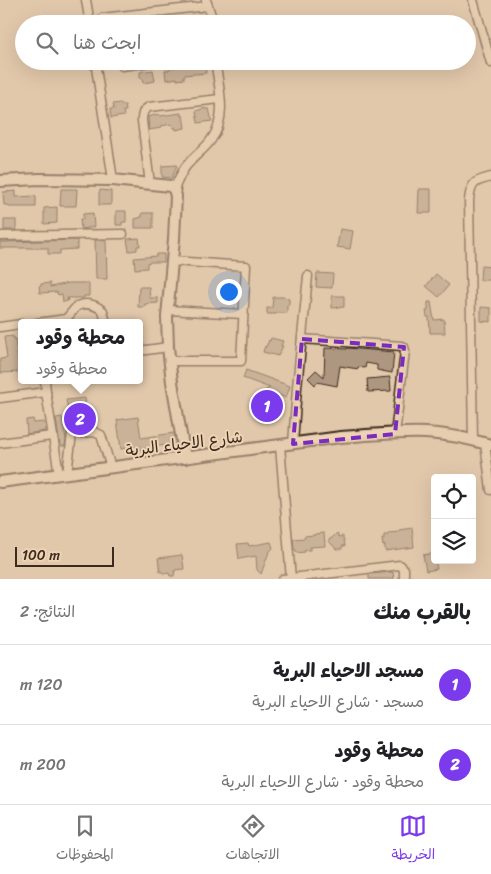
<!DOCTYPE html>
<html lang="ar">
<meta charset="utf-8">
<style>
:root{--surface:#fff;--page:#f2f2f2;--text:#202124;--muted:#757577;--line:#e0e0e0;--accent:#7c3aed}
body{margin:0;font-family:Sriracha,"Playpen Sans Arabic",sans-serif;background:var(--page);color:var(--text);direction:rtl}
.controls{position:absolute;right:15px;bottom:15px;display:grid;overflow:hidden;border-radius:5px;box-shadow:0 5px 20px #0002}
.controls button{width:45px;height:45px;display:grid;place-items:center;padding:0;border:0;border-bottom:1px solid var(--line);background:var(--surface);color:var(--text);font:25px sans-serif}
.scale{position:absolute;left:15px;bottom:12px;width:99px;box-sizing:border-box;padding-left:5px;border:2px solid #3b2a1e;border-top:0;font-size:14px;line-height:18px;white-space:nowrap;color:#3b2a1e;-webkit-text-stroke:4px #edd2b4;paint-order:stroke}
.you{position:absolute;left:228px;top:291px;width:18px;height:18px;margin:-12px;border:4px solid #fff;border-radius:50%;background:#1a73e8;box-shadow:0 0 0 8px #1a73e833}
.badge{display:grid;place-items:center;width:32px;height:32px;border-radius:50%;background:var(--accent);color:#fff;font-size:16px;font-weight:700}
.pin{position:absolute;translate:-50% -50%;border:2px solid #fff;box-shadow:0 1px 5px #0006}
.popup{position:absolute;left:18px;top:319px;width:125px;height:65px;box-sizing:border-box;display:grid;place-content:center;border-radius:5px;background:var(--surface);filter:drop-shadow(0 1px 4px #0005);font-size:16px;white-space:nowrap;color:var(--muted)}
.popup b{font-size:19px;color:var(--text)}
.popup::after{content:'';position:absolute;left:50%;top:100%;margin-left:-10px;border:10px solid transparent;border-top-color:var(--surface)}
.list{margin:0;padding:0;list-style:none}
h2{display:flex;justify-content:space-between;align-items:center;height:65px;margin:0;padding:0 20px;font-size:21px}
h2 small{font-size:16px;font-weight:400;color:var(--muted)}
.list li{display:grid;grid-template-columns:32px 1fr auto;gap:15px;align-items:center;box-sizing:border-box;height:80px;padding:0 20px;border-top:1px solid var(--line)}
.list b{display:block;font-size:19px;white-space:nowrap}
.list p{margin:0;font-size:16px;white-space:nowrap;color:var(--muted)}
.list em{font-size:16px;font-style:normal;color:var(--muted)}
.icon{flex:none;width:28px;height:28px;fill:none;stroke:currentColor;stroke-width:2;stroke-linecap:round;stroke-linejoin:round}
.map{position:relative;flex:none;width:491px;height:579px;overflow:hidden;direction:ltr}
.search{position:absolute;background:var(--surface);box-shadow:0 5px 20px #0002;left:15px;right:15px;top:15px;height:55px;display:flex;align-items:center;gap:12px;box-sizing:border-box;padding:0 18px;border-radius:28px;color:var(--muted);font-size:19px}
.sheet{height:225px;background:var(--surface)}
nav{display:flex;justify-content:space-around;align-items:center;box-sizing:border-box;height:70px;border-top:1px solid var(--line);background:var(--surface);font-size:14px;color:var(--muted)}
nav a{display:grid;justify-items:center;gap:2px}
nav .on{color:var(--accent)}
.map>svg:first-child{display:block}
.building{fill:#ae9780;stroke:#3b2a1e}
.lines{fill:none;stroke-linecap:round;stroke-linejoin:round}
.minor-casing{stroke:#3b2a1e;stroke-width:11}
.major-casing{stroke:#3b2a1e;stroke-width:14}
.minor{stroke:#edd2b4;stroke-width:8}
.major{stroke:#edd2b4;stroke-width:10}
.marked{fill:none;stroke:#7b2cbf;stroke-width:4;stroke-dasharray:10 6;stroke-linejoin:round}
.labels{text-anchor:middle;stroke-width:4;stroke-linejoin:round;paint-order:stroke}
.street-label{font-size:16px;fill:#3b2a1e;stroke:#edd2b4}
</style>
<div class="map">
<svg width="491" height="579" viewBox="0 0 491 579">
<rect width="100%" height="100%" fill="#e2c8ab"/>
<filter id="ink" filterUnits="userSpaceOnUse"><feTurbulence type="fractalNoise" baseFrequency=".02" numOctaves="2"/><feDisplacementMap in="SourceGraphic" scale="10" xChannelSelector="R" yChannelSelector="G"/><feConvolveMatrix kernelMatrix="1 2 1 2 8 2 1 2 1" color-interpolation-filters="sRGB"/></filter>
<g filter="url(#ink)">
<g class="building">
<polygon points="205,63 206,73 184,75 184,79 177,80 177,78 166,80 165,70 169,70 169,68"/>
<polygon points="153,70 155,81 143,83 142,78 140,78 140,72"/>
<polygon points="121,103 121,105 125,105 126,111 123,111 124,116 111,118 110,109 114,109 113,104"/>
<polygon points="205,108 205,109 209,109 212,121 198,123 196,111"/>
<polygon points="181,113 181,116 183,115 185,128 176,130 176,128 173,128 172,124 161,126 161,128 149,130 148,117 159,114 160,116"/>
<polygon points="177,165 172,178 162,177 162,166"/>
<polygon points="61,189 77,189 76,206 60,206"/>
<polygon points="419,189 431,189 431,213 418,213"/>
<polygon points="100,190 111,191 111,205 99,205 99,193"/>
<polygon points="16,191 16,197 36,196 36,207 9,207 8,205 4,205 3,192"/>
<polygon points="57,207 57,223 44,224 44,208"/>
<polygon points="116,211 126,211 126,222 122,222 122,225 116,225"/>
<polygon points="93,213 94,227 81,229 80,219 83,219 83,214"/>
<polygon points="142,213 153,213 153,228 135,228 135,219 142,217"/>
<rect x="4" y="220" width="12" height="10"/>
<polygon points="340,229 353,231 350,249 337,247"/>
<polygon points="139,238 140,246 137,246 137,250 129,251 127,239"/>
<polygon points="77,240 77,249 60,250 60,254 48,254 48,248 0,248 0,242 4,242"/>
<polygon points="95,240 106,240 107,279 96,279"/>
<polygon points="156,254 164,254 164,262 150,262 147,263 147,268 135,269 134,258 156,256"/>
<polygon points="481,266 491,267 491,280 480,280"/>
<polygon points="317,273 333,274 332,288 316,287"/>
<polygon points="436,274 449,285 439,297 426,286"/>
<polygon points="50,283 50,287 69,283 89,283 89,296 84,296 84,298 67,298 68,301 63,302 62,294 58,295 57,292 40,293 39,286 41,286 41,284"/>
<polygon points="139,287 149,287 150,298 158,298 158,303 145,304 145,307 138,307"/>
<polygon points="332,296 344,296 344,307 332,308"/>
<polygon points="273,297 285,297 285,298 289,299 289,305 287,305 287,313 276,313 276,314 267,314 267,308 272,308"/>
<polygon points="428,302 431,302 434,320 444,319 445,333 430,333 429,317 427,317 426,311 428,311"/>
<polygon points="481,307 491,308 491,322 481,321"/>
<polygon points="13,336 13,338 15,338 18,360 21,359 20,372 0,373 0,359 7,358 4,337"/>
<polygon points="271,338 283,341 281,346 283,346 278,356 263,352 265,346 266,347 269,340 270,341"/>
<polygon points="325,348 347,349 347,348 394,352 392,373 377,370 377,365 366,363 365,368 358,367 358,369 340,366 337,386 317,382 315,385 308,378 316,370 324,377"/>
<polygon points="246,370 290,386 286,398 271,392 279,405 276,413 277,414 265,421 261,422 256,419 251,406 253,397 270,388 243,378"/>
<polygon points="390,377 391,391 368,392 367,379"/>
<polygon points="85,398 86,407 83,407 86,424 74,426 71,409 68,409 66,400"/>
<polygon points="62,417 66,440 65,446 60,446 56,418"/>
<polygon points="138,417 141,438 174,433 176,443 138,450 140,446 121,449 117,420"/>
<polygon points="33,419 34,423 44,422 45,431 27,434 26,420"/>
<polygon points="412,528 414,547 385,551 385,545 383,546 382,539 384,539 384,535 388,535 388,533 399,532 399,530"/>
<polygon points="324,533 325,546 310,547 310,550 305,550 305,552 296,553 296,550 294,549 293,539 305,538 304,536 315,535 315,534"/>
<polygon points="337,533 339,537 343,536 343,538 344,540 345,546 342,546 342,549 336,549 328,540 332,538"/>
<polygon points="271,542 273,548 269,552 261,574 257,570 256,556 239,559 237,544 248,543 249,546"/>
<polygon points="434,553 437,569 426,571 423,555"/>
<polygon points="182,555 184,569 175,570 174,576 170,576 169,573 164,574 163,572 160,572 158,558"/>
<polygon points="393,572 394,579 369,579 369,574"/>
</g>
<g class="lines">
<g class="minor-casing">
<g id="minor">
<polyline points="86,0 90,24"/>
<polyline points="206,0 212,18 212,24"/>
<polyline points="473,0 491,63"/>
<polyline points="102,18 208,6"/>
<polyline points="95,61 113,180"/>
<polyline points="122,66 159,61"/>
<path d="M150 184 142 121C142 114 143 110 149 107L220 99"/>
<path d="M174 189C178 181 181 172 187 165 194 156 205 149 211 140 228 118 219 87 215 61"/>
<polyline points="0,236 123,234"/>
<polyline points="168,310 243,314"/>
<path d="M37 323 66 319 77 306C87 302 95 304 103 311L106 323"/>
<polyline points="0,327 21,324"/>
<polyline points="302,339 402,346 404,347 405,351 395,434"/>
<polyline points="139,351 168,347"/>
<polyline points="169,361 241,361 246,266 172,261"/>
<polyline points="45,380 46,392"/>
<polyline points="0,398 46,392 59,474"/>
<path d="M473 440 469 200C471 182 475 181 491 177"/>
<polyline points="0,443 52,436"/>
<polyline points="485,443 491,490"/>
<polyline points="293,444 297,387 308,276"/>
<polyline points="280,446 291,579"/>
<polyline points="67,473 72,434 94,432 101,435 111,468"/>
<polyline points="283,579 400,565 404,569 404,579"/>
</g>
</g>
<g class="major-casing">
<g id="major">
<polyline points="0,181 40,179 113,180 161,185 170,186 174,189 176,196 174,239 167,317 168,347 172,382 185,458"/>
<path d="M0 482 341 437C369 435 398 432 426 433 448 434 470 439 491 445"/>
</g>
</g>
<use href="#minor" class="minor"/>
<use href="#major" class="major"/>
</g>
</g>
<path d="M0 0H491V579H0ZM302 339 404 347 395 434 293 444Z" fill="#e2c8ab" fill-opacity=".55" fill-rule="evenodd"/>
<path class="marked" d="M302 339 404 347 395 434 293 444Z"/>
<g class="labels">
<g class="street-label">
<text transform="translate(184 443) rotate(-7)" y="6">شارع الاحياء البرية</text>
</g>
</g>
</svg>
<div class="controls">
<button><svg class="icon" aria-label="locate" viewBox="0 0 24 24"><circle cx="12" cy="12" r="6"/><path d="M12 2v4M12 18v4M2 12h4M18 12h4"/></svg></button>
<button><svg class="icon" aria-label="layers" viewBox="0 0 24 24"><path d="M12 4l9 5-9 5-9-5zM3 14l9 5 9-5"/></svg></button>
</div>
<div class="scale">100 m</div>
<div class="you"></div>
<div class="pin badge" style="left:267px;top:406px">1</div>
<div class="pin badge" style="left:80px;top:419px">2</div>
<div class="popup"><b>محطة وقود</b>محطة وقود</div>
<div class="search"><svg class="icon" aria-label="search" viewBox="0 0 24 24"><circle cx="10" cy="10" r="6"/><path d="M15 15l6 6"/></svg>ابحث هنا</div>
</div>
<section class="sheet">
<h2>بالقرب منك<small>النتائج: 2</small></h2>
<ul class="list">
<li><span class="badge">1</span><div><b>مسجد الاحياء البرية</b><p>مسجد · شارع الاحياء البرية</p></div><em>120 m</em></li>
<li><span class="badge">2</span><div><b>محطة وقود</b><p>محطة وقود · شارع الاحياء البرية</p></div><em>200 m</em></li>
</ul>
</section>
<nav>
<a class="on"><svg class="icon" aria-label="map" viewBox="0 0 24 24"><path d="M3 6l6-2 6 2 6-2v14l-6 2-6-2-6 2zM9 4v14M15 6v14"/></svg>الخريطة</a>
<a><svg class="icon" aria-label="directions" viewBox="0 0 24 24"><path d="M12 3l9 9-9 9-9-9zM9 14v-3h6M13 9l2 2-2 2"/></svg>الاتجاهات</a>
<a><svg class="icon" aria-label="saved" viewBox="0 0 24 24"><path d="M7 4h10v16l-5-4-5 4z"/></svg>المحفوظات</a>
</nav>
